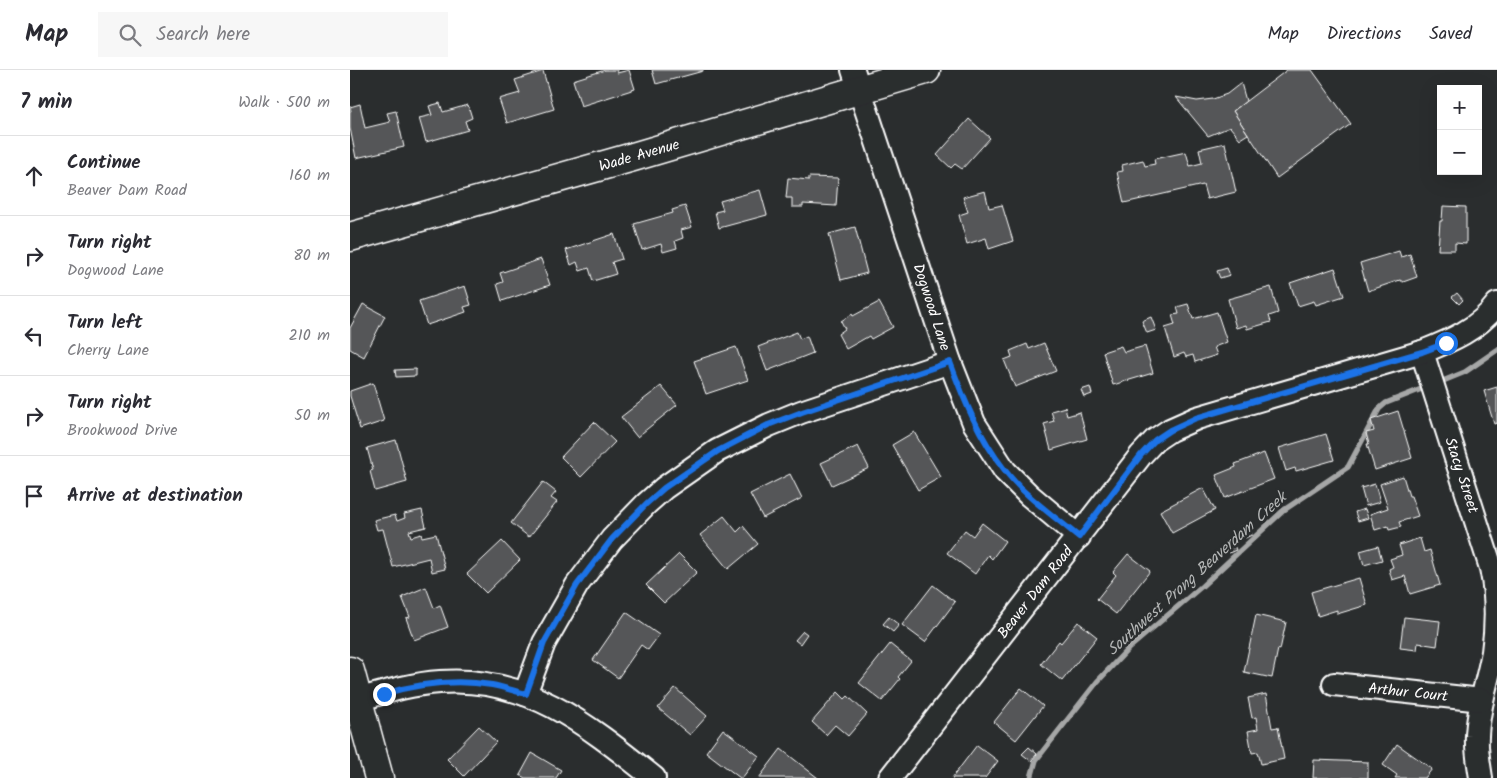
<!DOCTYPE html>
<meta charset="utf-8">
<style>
:root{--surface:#fff;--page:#f7f7f7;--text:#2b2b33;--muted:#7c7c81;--line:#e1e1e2}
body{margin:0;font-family:Kalam,sans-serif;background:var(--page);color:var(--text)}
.controls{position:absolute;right:15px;top:15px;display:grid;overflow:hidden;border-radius:0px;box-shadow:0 5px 20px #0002}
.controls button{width:45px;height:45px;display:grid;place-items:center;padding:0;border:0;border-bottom:1px solid var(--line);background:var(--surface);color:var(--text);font:25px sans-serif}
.stop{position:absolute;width:15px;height:15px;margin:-11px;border:4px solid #1a73e8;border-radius:50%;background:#fff}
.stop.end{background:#1a73e8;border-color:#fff;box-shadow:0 1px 5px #0008}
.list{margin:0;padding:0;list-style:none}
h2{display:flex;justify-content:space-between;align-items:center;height:65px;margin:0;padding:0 20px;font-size:21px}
h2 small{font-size:16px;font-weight:400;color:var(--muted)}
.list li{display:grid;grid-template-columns:32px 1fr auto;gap:15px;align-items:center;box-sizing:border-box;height:80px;padding:0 20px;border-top:1px solid var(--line)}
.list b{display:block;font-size:19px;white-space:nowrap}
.list p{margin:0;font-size:16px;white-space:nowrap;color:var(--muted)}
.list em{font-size:16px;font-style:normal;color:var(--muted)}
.icon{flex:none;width:28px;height:28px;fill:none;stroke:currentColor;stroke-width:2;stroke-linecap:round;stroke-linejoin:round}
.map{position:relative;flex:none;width:1147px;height:708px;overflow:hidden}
header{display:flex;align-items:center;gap:30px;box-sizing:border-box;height:70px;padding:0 25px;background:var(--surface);border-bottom:1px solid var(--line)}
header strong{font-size:24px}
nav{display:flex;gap:28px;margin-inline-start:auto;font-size:18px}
.search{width:350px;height:45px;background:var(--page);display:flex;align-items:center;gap:12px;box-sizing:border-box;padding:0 18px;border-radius:0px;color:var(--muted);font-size:19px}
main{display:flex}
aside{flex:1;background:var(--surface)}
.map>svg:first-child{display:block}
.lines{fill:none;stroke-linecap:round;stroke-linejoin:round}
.stream{stroke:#a6a7a7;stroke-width:5.5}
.building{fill:#555758;stroke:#fff}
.minor-casing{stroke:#fff;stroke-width:26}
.major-casing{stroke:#fff;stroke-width:31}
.minor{stroke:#2a2d2e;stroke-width:22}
.major{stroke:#2a2d2e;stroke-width:28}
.route{stroke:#1a73e8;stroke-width:6}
.labels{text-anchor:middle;stroke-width:5;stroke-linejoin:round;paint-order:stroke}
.street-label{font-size:15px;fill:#fff;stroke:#2a2d2e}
.water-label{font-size:16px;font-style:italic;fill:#b4b6b6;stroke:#2a2d2e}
</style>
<header>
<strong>Map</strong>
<div class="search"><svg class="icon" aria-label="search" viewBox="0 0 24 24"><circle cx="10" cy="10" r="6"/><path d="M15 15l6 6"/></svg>Search here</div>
<nav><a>Map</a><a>Directions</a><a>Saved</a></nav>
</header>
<main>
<aside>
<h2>7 min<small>Walk · 500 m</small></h2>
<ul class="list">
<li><svg class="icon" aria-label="ahead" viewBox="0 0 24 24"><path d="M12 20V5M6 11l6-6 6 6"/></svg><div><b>Continue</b><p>Beaver Dam Road</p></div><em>160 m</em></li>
<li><svg class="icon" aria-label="right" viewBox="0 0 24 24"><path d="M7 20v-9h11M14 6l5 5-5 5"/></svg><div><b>Turn right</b><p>Dogwood Lane</p></div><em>80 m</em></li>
<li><svg class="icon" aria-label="left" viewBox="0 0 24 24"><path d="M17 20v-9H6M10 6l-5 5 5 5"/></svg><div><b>Turn left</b><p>Cherry Lane</p></div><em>210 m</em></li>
<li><svg class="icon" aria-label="right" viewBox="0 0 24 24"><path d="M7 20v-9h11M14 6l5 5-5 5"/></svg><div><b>Turn right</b><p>Brookwood Drive</p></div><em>50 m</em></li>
<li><svg class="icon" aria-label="arrive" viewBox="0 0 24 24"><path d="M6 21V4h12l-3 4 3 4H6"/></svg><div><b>Arrive at destination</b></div></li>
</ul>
</aside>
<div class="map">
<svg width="1147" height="708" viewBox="0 0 1147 708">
<rect width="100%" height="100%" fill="#2a2d2e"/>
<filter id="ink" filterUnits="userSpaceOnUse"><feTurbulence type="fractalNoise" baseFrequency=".02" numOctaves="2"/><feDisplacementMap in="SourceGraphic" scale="10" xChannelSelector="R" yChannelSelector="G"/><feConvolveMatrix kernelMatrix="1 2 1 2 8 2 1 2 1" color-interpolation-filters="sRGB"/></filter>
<g filter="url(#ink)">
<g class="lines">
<g class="stream">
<polyline points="1088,313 1115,302 1147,280"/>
<polyline points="681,708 686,690 747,612 778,579 852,516 934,440 998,397 1029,339 1036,333 1079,316"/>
</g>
</g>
<g class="building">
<polygon points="255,0 267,0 267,3 279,0 285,19 231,36 223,10"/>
<polygon points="302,0 353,0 353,1 306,14"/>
<polygon points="937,0 962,0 1001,54 927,108 883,41"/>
<polygon points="193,1 204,39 157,53 149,29 170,23 165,10"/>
<polygon points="891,13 896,31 883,41 898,64 890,69 880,57 858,66 826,27 847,31 863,29 877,24"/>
<polygon points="90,33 93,42 118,35 122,48 115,51 118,60 76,72 69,48 82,45 79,36"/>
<polygon points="10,34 15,58 40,52 37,43 46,41 54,77 6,88 0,58 0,41 1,41 0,37"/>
<polygon points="619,49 640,68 612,99 605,94 601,98 587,85"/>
<polygon points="875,73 886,122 857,129 853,115 774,133 767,102 773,101 772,95 793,90 795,96 805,94 804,89 836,82 840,96 852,93 849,79"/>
<polygon points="459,107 488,108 486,136 453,134 453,137 442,137 442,128 436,128 438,108 459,110"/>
<polygon points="410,120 417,145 369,158 365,142 373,140 370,131"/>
<polygon points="635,121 639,138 652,135 663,171 639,179 636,168 617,174 609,145 618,142 613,127"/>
<polygon points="335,136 342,157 331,160 333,168 325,171 327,178 313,182 311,174 292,180 284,154 323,143 322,140"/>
<polygon points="1093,136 1116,137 1116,174 1105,173 1105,180 1088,180 1090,151 1092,151"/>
<polygon points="505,157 517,203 491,210 479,164"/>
<polygon points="264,164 272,189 262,192 266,204 243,211 239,198 230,201 227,192 221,195 216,180"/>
<polygon points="1049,181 1051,187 1060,184 1067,207 1053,212 1050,210 1018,221 1010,193"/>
<polygon points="191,189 200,215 152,231 147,214 153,212 150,203"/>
<polygon points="877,198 880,205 870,208 867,201"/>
<polygon points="985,198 994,226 966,235 964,231 948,236 940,213"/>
<polygon points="115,216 121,235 114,237 116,242 77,255 69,231"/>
<polygon points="921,217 928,243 919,246 921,252 897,259 896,255 886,258 878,229"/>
<polygon points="1107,223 1113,230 1109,234 1102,227"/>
<polygon points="529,232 543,257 521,269 519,266 496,279 488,264 495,259 491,251 502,244 503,246"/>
<polygon points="13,234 35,246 14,287 0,279 0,258"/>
<polygon points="838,234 843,249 867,242 877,272 864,277 867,285 845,292 843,285 836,287 834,283 824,287 815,258 825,255 822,245 829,244 827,237"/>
<polygon points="801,247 806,260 797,263 792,251"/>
<polygon points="447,262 450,269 457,266 463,283 417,301 408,277"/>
<polygon points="694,273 706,301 665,317 654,290 662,287 660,281 677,274 679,279"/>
<polygon points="771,276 774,282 795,276 803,303 763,315 753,282"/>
<polygon points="386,277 398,310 356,324 344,291"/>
<polygon points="66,299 66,306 46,307 45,300"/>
<polygon points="23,313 34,351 10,359 0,326 0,321"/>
<polygon points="311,316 327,335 287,367 271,347"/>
<polygon points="740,317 742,324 734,327 731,320"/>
<polygon points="1147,317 1147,353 1144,354 1134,321"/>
<polygon points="715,337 717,346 730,342 737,369 701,380 694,354 704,351 701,341"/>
<polygon points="1048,341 1062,388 1025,400 1017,374 1019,374 1016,363 1024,361 1021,350"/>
<polygon points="244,352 265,372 231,407 211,387"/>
<polygon points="564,362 591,407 568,420 542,375"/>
<polygon points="976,364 984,390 946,401 945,398 936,401 929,378"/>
<polygon points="46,370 57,412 25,421 20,401 23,400 17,378"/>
<polygon points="508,376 519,398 482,415 471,393"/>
<polygon points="914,383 924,409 875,428 866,405 886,397 885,394"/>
<polygon points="440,404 452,428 413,448 400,424"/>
<polygon points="1053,406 1059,426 1061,426 1068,446 1049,452 1051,457 1039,460 1038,456 1025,460 1020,444 1038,438 1030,414"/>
<polygon points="193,412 206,422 201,428 207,432 179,467 161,453"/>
<polygon points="1025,414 1030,432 1016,436 1011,418"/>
<polygon points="853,418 865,440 822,463 810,441"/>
<polygon points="1015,439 1018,448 1008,451 1005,442"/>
<polygon points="72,440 76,457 59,461 61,467 71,464 72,467 86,464 95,499 82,502 79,488 43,497 33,459 27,460 24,450 45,445 47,451 55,448 54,444"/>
<polygon points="374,446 387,462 393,456 408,474 378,499 350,465"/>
<polygon points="632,453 655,471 642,489 638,485 625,504 597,483 615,460 623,466"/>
<polygon points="897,454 902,465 895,468 890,457"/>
<polygon points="1070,468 1074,482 1080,480 1090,515 1060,524 1055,506 1042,510 1039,499 1043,497 1040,489 1052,485 1049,475"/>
<polygon points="152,471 170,490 136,523 117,504"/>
<polygon points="883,473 886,480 879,483 876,476"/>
<polygon points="1028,476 1032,490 1014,495 1010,481"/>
<polygon points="329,484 347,502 314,533 296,515"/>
<polygon points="778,484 800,501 766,544 747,529 766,505 763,502"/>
<polygon points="1009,508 1017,535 987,544 987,540 968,546 961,522"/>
<polygon points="583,515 605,532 575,572 552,555"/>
<polygon points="76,517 84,538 90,535 98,557 64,570 56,548 60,547 52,527"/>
<polygon points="276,542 309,565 298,580 291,575 268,608 243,590"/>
<polygon points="906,545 936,552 930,580 928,579 922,608 894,602"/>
<polygon points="539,547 549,555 543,562 533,554"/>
<polygon points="1054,547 1090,551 1087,576 1068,573 1067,580 1050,578"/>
<polygon points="728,552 747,567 712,611 691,594 709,571 711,573"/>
<polygon points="453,561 457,564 450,574 445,570"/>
<polygon points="540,574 561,591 548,607 550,609 532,631 509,613"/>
<polygon points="325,618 357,646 340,665 308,638"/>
<polygon points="671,618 693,636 666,670 644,652"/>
<polygon points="488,622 495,629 498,626 517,644 498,666 485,655 476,665 462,652"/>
<polygon points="916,624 922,658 928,657 934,689 911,694 908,682 902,683 898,661 908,659 906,647 902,648 898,628"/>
<polygon points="129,656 146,672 114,706 97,689"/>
<polygon points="373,659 409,686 392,708 390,708 356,682"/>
<polygon points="1047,674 1082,699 1075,708 1045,708 1047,705 1033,695"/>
<polygon points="627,675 648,691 635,708 602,708"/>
<polygon points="679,677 687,684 681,691 672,684"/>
<polygon points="431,679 468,708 409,708"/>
<polygon points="182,683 211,700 206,708 175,708 170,705"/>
<polygon points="964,690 1018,692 1018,708 963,708"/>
</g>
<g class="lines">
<g class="minor-casing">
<g id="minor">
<polyline points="503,0 600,292 624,353 655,401 679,425 729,467"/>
<path d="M1072 282 1141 498C1147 526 1147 554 1143 582 1138 610 1128 637 1127 666 1126 680 1129 694 1131 708"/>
<polyline points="984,614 1132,630"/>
<polyline points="175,624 194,573 227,515 262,469 296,434 314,418 367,381 419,355 451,342 600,292"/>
<path d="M0 632C29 624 59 614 90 612 178 605 240 657 304 708"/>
<path d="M540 708 791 385 805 370 820 360 847 348 1072 282C1100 271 1129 259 1147 234"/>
</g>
</g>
<g class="major-casing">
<g id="major">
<polyline points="0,167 283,87 576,0"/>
<polyline points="0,601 29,708"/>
</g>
</g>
<use href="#minor" class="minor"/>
<use href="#major" class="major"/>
</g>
</g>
<g class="lines" filter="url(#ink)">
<path class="route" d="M34 624C70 613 104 609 142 615 153 617 164 621 176 624L194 573 227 515 262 469 296 434 314 418 368 381 418 355 452 342 600 292C614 330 629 367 654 399 673 425 704 446 729 467L791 385 805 370 820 360 846 348 1072 282 1096 273"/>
</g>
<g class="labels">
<g class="street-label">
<text transform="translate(289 85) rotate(-16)" y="5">Wade Avenue</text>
<text transform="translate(582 237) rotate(72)" y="5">Dogwood Lane</text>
<text transform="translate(1112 405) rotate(72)" y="5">Stacy Street</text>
<text transform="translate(685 522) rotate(-52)" y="5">Beaver Dam Road</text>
<text transform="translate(1058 622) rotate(6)" y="5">Arthur Court</text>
</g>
<g class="water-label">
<text transform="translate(846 503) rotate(-42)" y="6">Southwest Prong Beaverdam Creek</text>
</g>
</g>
</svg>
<div class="controls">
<button>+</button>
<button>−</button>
</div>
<div class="stop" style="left:1096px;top:273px"></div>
<div class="stop end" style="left:34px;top:624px"></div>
</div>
</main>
